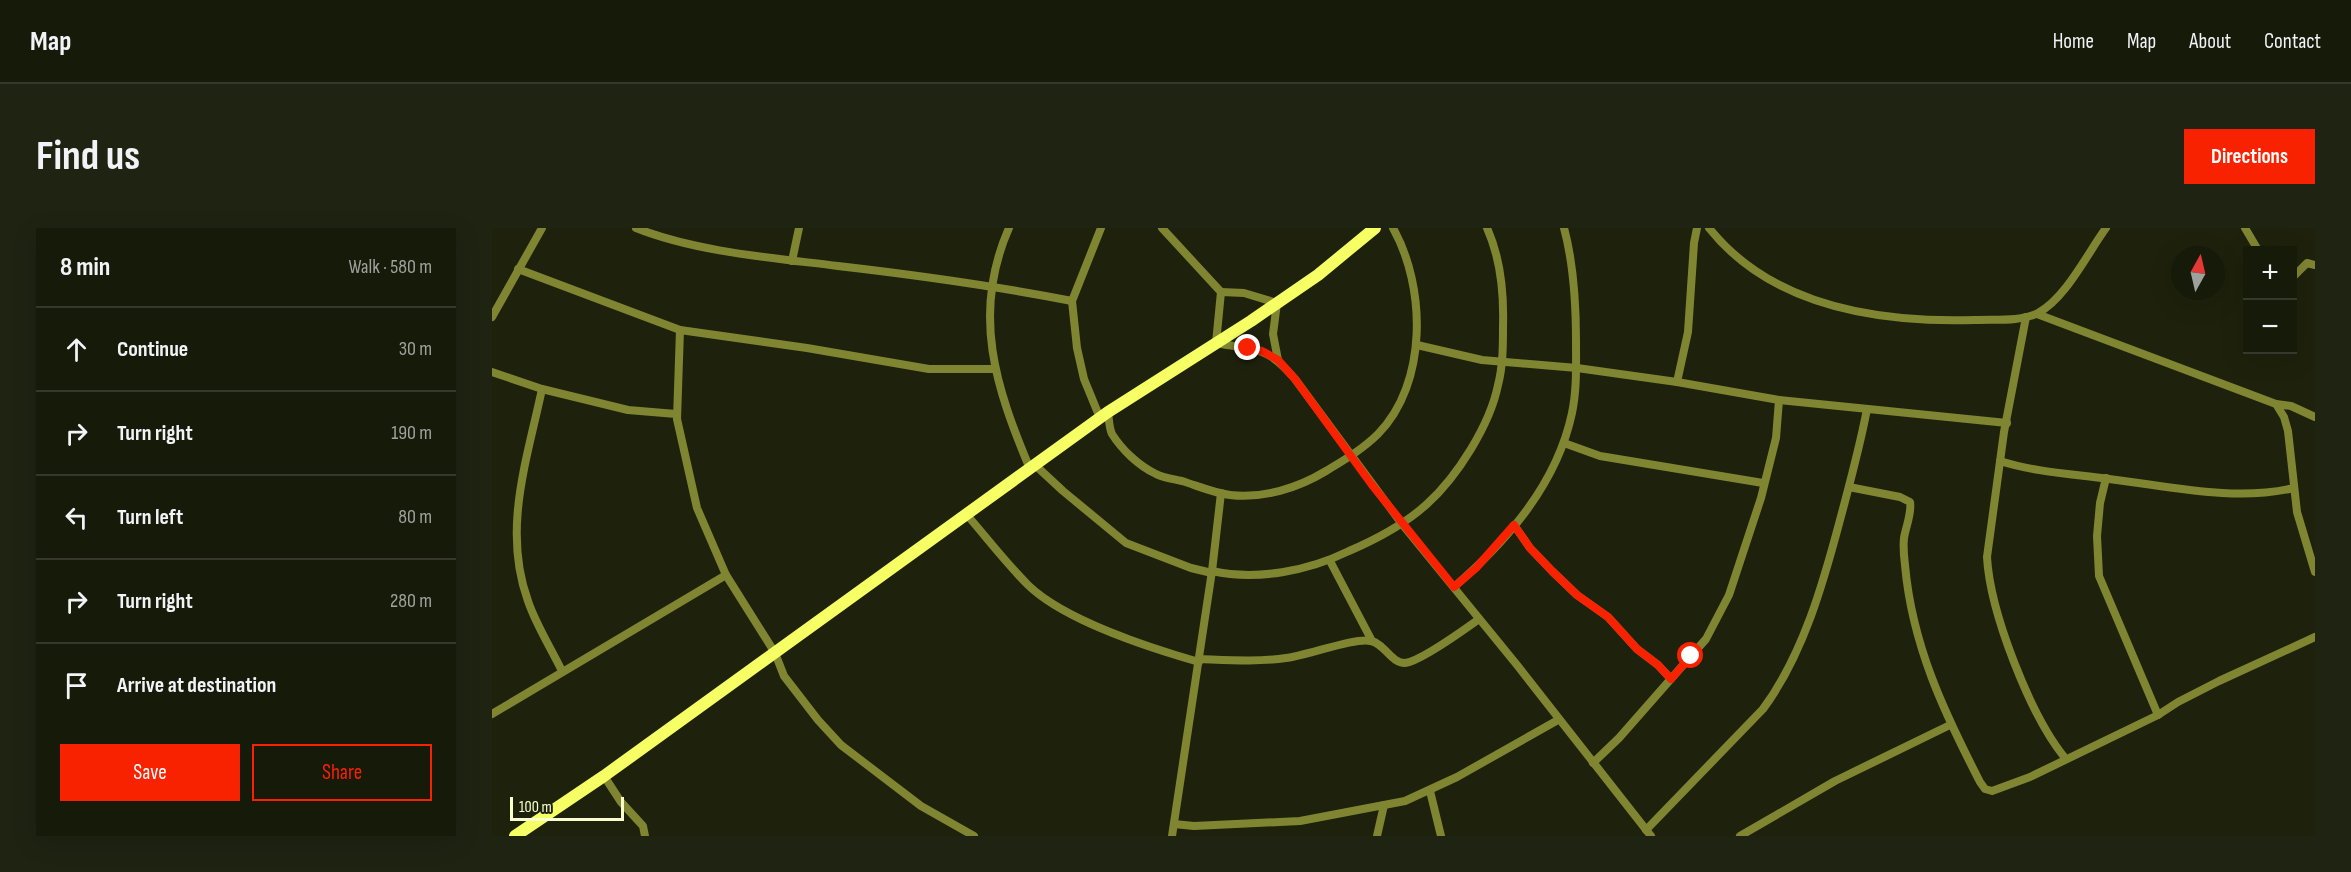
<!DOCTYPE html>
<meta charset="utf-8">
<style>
:root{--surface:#161a09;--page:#1f2312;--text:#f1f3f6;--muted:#9ea19c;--line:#35382a;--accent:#f82100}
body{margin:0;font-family:"Sofia Sans Condensed",sans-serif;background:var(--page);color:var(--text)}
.controls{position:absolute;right:18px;top:18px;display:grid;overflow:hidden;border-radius:0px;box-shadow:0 6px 24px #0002}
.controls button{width:54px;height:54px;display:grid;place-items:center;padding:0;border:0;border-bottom:2px solid var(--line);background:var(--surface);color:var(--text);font:30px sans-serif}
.compass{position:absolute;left:1679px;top:18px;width:54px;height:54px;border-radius:50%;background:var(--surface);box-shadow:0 6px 24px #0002;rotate:8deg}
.scale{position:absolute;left:18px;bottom:15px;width:114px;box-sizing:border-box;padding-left:6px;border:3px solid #f8ffcd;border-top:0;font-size:16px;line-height:21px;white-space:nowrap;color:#f8ffcd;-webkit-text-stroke:4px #1e220c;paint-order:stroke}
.stop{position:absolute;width:18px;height:18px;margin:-14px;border:4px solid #f82100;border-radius:50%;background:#fff}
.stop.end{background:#f82100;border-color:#fff;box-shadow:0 2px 6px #0008}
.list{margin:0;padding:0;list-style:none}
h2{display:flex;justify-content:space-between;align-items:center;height:78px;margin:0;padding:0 24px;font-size:26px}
h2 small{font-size:20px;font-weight:400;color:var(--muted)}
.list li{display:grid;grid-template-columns:39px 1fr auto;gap:18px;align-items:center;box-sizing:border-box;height:84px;padding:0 24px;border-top:2px solid var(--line)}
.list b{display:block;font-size:22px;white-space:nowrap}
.list em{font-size:20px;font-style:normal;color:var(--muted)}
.actions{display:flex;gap:12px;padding:18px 24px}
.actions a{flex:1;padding:14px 0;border:2px solid var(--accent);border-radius:0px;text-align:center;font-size:21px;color:var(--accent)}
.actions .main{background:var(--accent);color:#fff}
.icon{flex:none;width:33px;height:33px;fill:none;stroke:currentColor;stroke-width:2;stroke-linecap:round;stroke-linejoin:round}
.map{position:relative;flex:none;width:1823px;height:608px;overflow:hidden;border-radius:0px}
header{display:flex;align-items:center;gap:36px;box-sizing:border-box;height:84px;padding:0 30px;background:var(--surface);border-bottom:2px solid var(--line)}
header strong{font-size:28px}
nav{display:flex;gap:33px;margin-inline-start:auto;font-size:21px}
.intro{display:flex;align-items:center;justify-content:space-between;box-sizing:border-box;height:144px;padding:0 36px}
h1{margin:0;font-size:42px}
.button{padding:15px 27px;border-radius:0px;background:var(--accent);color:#fff;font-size:21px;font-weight:700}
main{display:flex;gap:36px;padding:0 36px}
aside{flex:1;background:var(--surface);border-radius:0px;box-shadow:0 6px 24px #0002}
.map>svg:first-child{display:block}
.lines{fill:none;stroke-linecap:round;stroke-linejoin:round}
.street{stroke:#808532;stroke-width:8}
.secondary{stroke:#f6ff64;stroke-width:12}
.route{stroke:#f82100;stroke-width:8}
</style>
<header>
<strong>Map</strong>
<nav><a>Home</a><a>Map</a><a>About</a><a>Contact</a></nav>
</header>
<div class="intro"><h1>Find us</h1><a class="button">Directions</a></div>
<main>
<aside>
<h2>8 min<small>Walk · 580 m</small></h2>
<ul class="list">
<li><svg class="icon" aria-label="ahead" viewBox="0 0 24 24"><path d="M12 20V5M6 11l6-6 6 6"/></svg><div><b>Continue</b></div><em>30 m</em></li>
<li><svg class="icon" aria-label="right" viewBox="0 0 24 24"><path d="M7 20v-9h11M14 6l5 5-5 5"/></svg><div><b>Turn right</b></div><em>190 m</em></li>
<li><svg class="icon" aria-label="left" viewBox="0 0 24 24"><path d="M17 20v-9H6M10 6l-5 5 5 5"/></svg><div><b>Turn left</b></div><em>80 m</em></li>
<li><svg class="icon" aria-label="right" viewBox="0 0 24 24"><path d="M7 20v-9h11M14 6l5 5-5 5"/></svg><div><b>Turn right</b></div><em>280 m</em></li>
<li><svg class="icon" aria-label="arrive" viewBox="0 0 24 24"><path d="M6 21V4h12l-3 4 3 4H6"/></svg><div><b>Arrive at destination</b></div></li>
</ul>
<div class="actions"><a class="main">Save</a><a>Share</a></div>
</aside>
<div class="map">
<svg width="1823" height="608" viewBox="0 0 1823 608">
<rect width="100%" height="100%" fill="#1e220c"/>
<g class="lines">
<g class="street">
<path d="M144 0C204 24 282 30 346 38 424 47 503 58 580 73"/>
<path d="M517 0C479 86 504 160 538 241"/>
<path d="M670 0 729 64 724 115C765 123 774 117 803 151L910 296 1025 437 1159 608"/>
<path d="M1217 0C1280 79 1388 95 1483 92 1503 91 1528 94 1546 85 1574 70 1595 26 1614 0"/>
<polyline points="1753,0 1766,22"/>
<polyline points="300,33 307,0"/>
<polyline points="26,41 188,102 315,120 437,141 502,141"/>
<polyline points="1800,50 1815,35 1823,37"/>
<polyline points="729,64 752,65 785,75 781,106 786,132"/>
<polyline points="1545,86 1784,176 1792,189 1796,203 1805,284 1823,344"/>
<polyline points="0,89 50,0"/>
<path d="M1534 89 1512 204 1495 329C1498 384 1538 487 1573 530"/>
<polyline points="188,102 185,191 205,280 234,347 283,425 292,448 326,492 349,517 429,578 482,608"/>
<polyline points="925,117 990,132 1085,140 1185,154 1287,172 1515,195"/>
<polyline points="0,144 50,161 136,182 184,186"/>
<polyline points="1185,154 1196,104 1202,15 1205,0"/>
<path d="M50 161C35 232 10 302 36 373 44 397 59 420 70 443"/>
<polyline points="1784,176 1799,178 1823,189"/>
<path d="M616 184C617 191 617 200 620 206 630 222 647 238 664 246 671 250 682 251 690 253 706 258 722 265 738 267 771 271 806 260 834 243 852 232 871 221 886 206 936 155 934 59 901 0"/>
<polyline points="608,190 592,151 585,120 580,73 609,0"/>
<polyline points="1072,215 1108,228 1271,255"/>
<path d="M1508 233C1542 244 1581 246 1617 251 1677 258 1742 274 1802 260"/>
<polyline points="543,237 571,263 634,315 699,340 720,345"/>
<polyline points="1614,250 1608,275 1605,308 1607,348 1666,487"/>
<path d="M1357 259 1408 269 1418 274C1420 285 1414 298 1412 310 1411 319 1412 329 1413 337 1420 417 1452 484 1488 554L1493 561 1500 563 1538 549 1666 487 1686 474 1727 453 1823 409"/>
<path d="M475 287C495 310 514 335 536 357 572 392 658 420 707 434"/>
<polyline points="1022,297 1038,320 1060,343 1085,367 1116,389 1145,421 1166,437 1179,451"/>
<polyline points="838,333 880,413"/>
<path d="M720 343C765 353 816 343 857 323 885 311 912 297 935 276 965 249 998 197 1006 157 1011 138 1011 117 1011 98 1012 64 1009 31 995 0"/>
<path d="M962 359C1015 313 1065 256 1080 185 1085 161 1084 137 1084 113 1084 74 1082 37 1072 0"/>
<path d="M707 431C736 432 766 434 794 430 814 428 863 409 879 413 893 416 899 435 913 435 929 433 973 401 987 391"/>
<polyline points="0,486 234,347"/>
<polyline points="1101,535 1127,510 1214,411 1237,367 1269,270 1284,210 1287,172"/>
<polyline points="112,548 129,574 151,598 153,608"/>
<polyline points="938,563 949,608"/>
<polyline points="682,596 702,598 808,593 913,573 965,549 1066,492"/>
<path d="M1154 602 1271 481C1311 427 1331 356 1348 292 1358 255 1368 218 1375 181"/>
<polyline points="680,608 720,343 729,265"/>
<polyline points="885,608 892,577"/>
<polyline points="1248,608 1343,553 1458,497"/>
</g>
<polyline class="secondary" points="23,608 112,548 616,184 759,93 826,47 883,0"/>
</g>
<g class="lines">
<polyline class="route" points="756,120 770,123 786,132 803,151 880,257 962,359 984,340 1022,297 1038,320 1060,343 1085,367 1116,389 1145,421 1166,437 1179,451 1199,428"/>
</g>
</svg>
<div class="controls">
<button>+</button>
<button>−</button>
</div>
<svg class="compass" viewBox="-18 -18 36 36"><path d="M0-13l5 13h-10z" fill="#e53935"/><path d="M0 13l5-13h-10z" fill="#9ea19c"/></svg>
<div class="scale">100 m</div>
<div class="stop" style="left:1199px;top:428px"></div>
<div class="stop end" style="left:756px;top:120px"></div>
</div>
</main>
